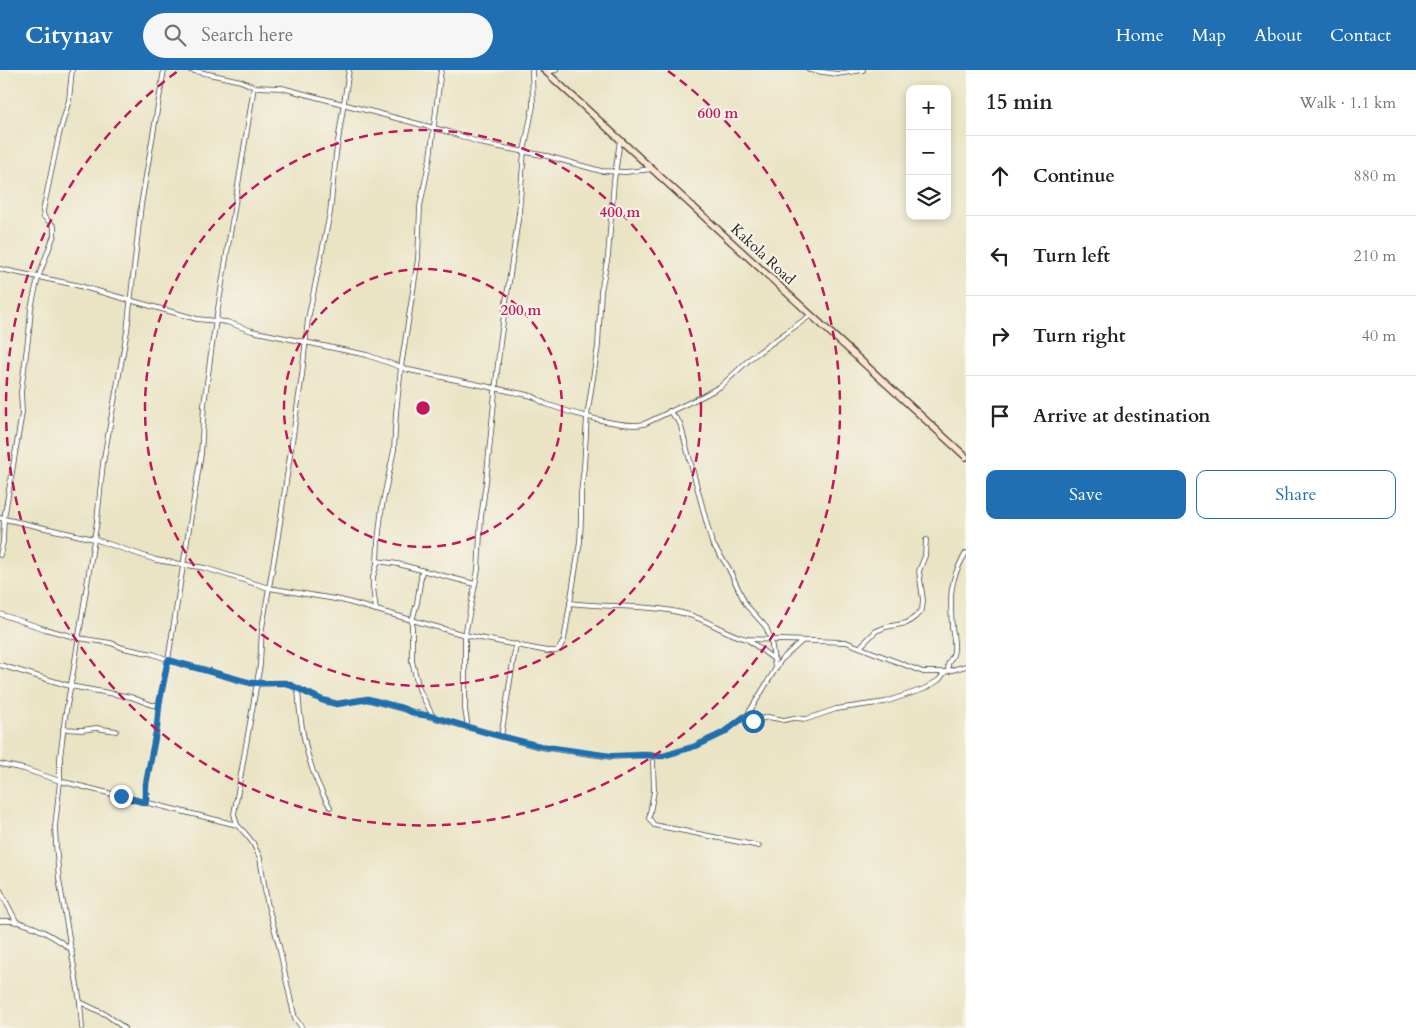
<!DOCTYPE html>
<meta charset="utf-8">
<style>
:root{--surface:#fff;--page:#f6f6f6;--text:#202124;--muted:#757577;--line:#e0e0e0;--accent:#1f6fb2}
body{margin:0;font-family:Cardo,serif;background:var(--page);color:var(--text)}
.controls{position:absolute;right:15px;top:15px;display:grid;overflow:hidden;border-radius:10px;box-shadow:0 2px 8px #0003}
.controls button{width:45px;height:45px;display:grid;place-items:center;padding:0;border:0;border-bottom:1px solid var(--line);background:var(--surface);color:var(--text);font:25px sans-serif}
.stop{position:absolute;width:15px;height:15px;margin:-11px;border:4px solid #1f6fb2;border-radius:50%;background:#fff}
.stop.end{background:#1f6fb2;border-color:#fff;box-shadow:0 1px 5px #0008}
.list{margin:0;padding:0;list-style:none}
h2{display:flex;justify-content:space-between;align-items:center;height:65px;margin:0;padding:0 20px;font-size:21px}
h2 small{font-size:16px;font-weight:400;color:var(--muted)}
.list li{display:grid;grid-template-columns:32px 1fr auto;gap:15px;align-items:center;box-sizing:border-box;height:80px;padding:0 20px;border-top:1px solid var(--line)}
.list b{display:block;font-size:19px;white-space:nowrap}
.list em{font-size:16px;font-style:normal;color:var(--muted)}
.actions{display:flex;gap:10px;padding:15px 20px}
.actions a{flex:1;padding:11px 0;border:1px solid var(--accent);border-radius:10px;text-align:center;font-size:18px;color:var(--accent)}
.actions .main{background:var(--accent);color:#fff}
.icon{flex:none;width:28px;height:28px;fill:none;stroke:currentColor;stroke-width:2;stroke-linecap:round;stroke-linejoin:round}
.map{position:relative;flex:none;width:966px;height:958px;overflow:hidden}
header{display:flex;align-items:center;gap:30px;box-sizing:border-box;height:70px;padding:0 25px;background:var(--accent);color:#fff}
header strong{font-size:24px}
nav{display:flex;gap:28px;margin-inline-start:auto;font-size:18px}
.search{width:350px;height:45px;background:var(--page);display:flex;align-items:center;gap:12px;box-sizing:border-box;padding:0 18px;border-radius:28px;color:var(--muted);font-size:19px}
main{display:flex}
aside{flex:1;background:var(--surface)}
.map>svg:first-child{display:block}
.lines{fill:none;stroke-linecap:round;stroke-linejoin:round}
.minor-casing{stroke:#3b3a35;stroke-width:5.5}
.secondary-casing{stroke:#3b3a35;stroke-width:8}
.minor{stroke:#fff;stroke-width:4}
.secondary{stroke:#fce5cf;stroke-width:5.5}
.route{stroke:#1f6fb2;stroke-width:6}
.ring{fill:none;stroke:#c2185b;stroke-width:2.5;stroke-dasharray:9 6}
.labels{text-anchor:middle;stroke-width:4.5;stroke-linejoin:round;paint-order:stroke}
.street-label{font-size:15px;fill:#1c1c1c;stroke:#f7f3e8}
.centre{fill:#c2185b;stroke:#f7f3e8;stroke-width:2.5}
.ring-label{font-size:15px;text-anchor:middle;font-weight:bold;fill:#c2185b;stroke:#f7f3e8;stroke-width:4.5;stroke-linejoin:round;paint-order:stroke}
</style>
<header>
<strong>Citynav</strong>
<div class="search"><svg class="icon" aria-label="search" viewBox="0 0 24 24"><circle cx="10" cy="10" r="6"/><path d="M15 15l6 6"/></svg>Search here</div>
<nav><a>Home</a><a>Map</a><a>About</a><a>Contact</a></nav>
</header>
<main>
<div class="map">
<svg width="966" height="958" viewBox="0 0 966 958">
<rect width="100%" height="100%" fill="#f7f3e8"/>
<filter id="ink" filterUnits="userSpaceOnUse"><feTurbulence type="fractalNoise" baseFrequency=".02" numOctaves="2"/><feDisplacementMap in="SourceGraphic" scale="10" xChannelSelector="R" yChannelSelector="G"/><feConvolveMatrix kernelMatrix="1 2 1 2 8 2 1 2 1" color-interpolation-filters="sRGB"/></filter>
<filter id="wash" filterUnits="userSpaceOnUse"><feTurbulence type="fractalNoise" baseFrequency=".0096" numOctaves="4" result="noise"/><feDisplacementMap in="SourceGraphic" scale="20" xChannelSelector="R" yChannelSelector="G"/><feGaussianBlur stdDeviation="1.12" result="paint"/><feColorMatrix in="noise" values="0 0 0 0 0 0 0 0 0 0 0 0 0 0 0 0 0 1.4 0 .05"/><feComposite in="paint" operator="in"/></filter>
<g filter="url(#wash)">
<rect width="100%" height="100%" fill="#eae4c5"/>
</g>
<g filter="url(#ink)">
<g class="lines">
<g class="minor-casing">
<g id="minor">
<polyline points="190,0 241,11 254,17 282,18 449,62 484,74 547,86 601,101 626,102 652,99"/>
<polyline points="809,0 837,4 863,0"/>
<polyline points="546,2 556,0"/>
<path d="M0 199 76 215 197 249 227 252 252 261 367 285 409 300 532 326C537 328 541 332 546 334 568 342 622 359 644 354L703 326 721 316 752 287 811 245"/>
<polyline points="669,341 680,353 712,473 728,497 746,535 766,557 771,570 775,597"/>
<polyline points="0,448 94,469 156,490 205,498 269,518 341,530 465,565 547,581 556,581 559,579 564,570 580,472 581,449 581,423 584,397 587,346 598,276 601,221 608,186 614,111 620,70"/>
<polyline points="0,485 3,472 4,449 22,343 21,322 29,262 31,238 38,208 54,165 54,156 44,147 43,141 59,65 69,30 72,0"/>
<polyline points="377,491 398,494 475,514"/>
<polyline points="422,501 417,533 412,551 412,591 419,619 433,647"/>
<path d="M570 533C609 538 648 534 686 544 707 549 725 564 747 569L846 572 923 602H945"/>
<polyline points="376,540 373,517 373,507 377,494 378,471 382,436 394,380 396,343 401,297 418,189 420,136 430,88 441,0"/>
<polyline points="0,544 45,559 78,568 111,573 123,578 153,584 180,594 202,599 242,611 256,614 286,613 322,630 337,634 367,629 540,677 611,687 644,685 663,686 695,676 723,663 748,644 781,590 801,572"/>
<polyline points="747,569 775,590"/>
<polyline points="860,577 876,561 886,557 907,553 915,547 922,540 923,530 919,501 925,486 926,470"/>
<polyline points="0,595 70,616 131,627 152,635 159,635"/>
<path d="M949 601C945 591 954 589 954 580 955 573 953 564 952 557 950 526 949 510 966 483"/>
<path d="M298 620C300 659 309 703 330 737"/>
<polyline points="744,647 753,651 768,647 784,650 794,648 807,649 836,639 885,632 924,619 939,610 945,602 966,596"/>
<polyline points="468,658 465,639 465,565 478,500 481,447 486,412 500,273 519,143 524,81 533,36 532,0"/>
<polyline points="63,659 82,660 96,658 116,661"/>
<polyline points="501,667 516,574"/>
<polyline points="653,691 654,721 649,748 654,755 759,776"/>
<polyline points="0,694 24,699 60,711 237,755"/>
<polyline points="146,733 146,714 157,657 159,635 168,590 201,384 204,335 212,275 254,17"/>
<polyline points="0,820 16,851"/>
<path d="M0 851C25 849 52 865 72 880"/>
<polyline points="80,932 107,945 124,958"/>
<polyline points="82,958 80,932 59,809 56,775 55,757 60,711 60,688 65,647 74,597 97,451 103,393 127,261 141,135 164,0"/>
<polyline points="302,958 295,948 291,932 279,876 267,832 260,788 253,773 245,763 237,755 234,744 260,595 262,558 278,466 302,305 308,249 330,143 336,84 349,0"/>
</g>
</g>
<g class="secondary-casing">
<polyline id="secondary" points="544,0 966,387"/>
</g>
<use href="#minor" class="minor"/>
<use href="#secondary" class="secondary"/>
</g>
</g>
<g class="lines" filter="url(#ink)">
<polyline class="route" points="121,726 146,733 146,714 157,657 159,634 168,590 251,613 286,613 322,630 337,634 368,629 402,638 416,644 431,646 488,663 540,676 611,686 644,685 663,686 696,676 723,663 744,647 753,651"/>
</g>
<g class="ring">
<circle cx="423" cy="338" r="139"/>
<circle cx="423" cy="338" r="278"/>
<path d="M668 1A417 417 0 1 1 178 1"/>
</g>
<g class="labels">
<g class="street-label">
<text transform="translate(763 184) rotate(43)" y="5">Kakola Road</text>
</g>
</g>
<circle cx="423" cy="338" r="8" class="centre"/>
<g class="ring-label">
<text x="718" y="48">600 m</text>
<text x="620" y="147">400 m</text>
<text x="521" y="245">200 m</text>
</g>
</svg>
<div class="controls">
<button>+</button>
<button>−</button>
<button><svg class="icon" aria-label="layers" viewBox="0 0 24 24"><path d="M12 4l9 5-9 5-9-5zM3 14l9 5 9-5"/></svg></button>
</div>
<div class="stop" style="left:753px;top:651px"></div>
<div class="stop end" style="left:121px;top:726px"></div>
</div>
<aside>
<h2>15 min<small>Walk · 1.1 km</small></h2>
<ul class="list">
<li><svg class="icon" aria-label="ahead" viewBox="0 0 24 24"><path d="M12 20V5M6 11l6-6 6 6"/></svg><div><b>Continue</b></div><em>880 m</em></li>
<li><svg class="icon" aria-label="left" viewBox="0 0 24 24"><path d="M17 20v-9H6M10 6l-5 5 5 5"/></svg><div><b>Turn left</b></div><em>210 m</em></li>
<li><svg class="icon" aria-label="right" viewBox="0 0 24 24"><path d="M7 20v-9h11M14 6l5 5-5 5"/></svg><div><b>Turn right</b></div><em>40 m</em></li>
<li><svg class="icon" aria-label="arrive" viewBox="0 0 24 24"><path d="M6 21V4h12l-3 4 3 4H6"/></svg><div><b>Arrive at destination</b></div></li>
</ul>
<div class="actions"><a class="main">Save</a><a>Share</a></div>
</aside>
</main>
